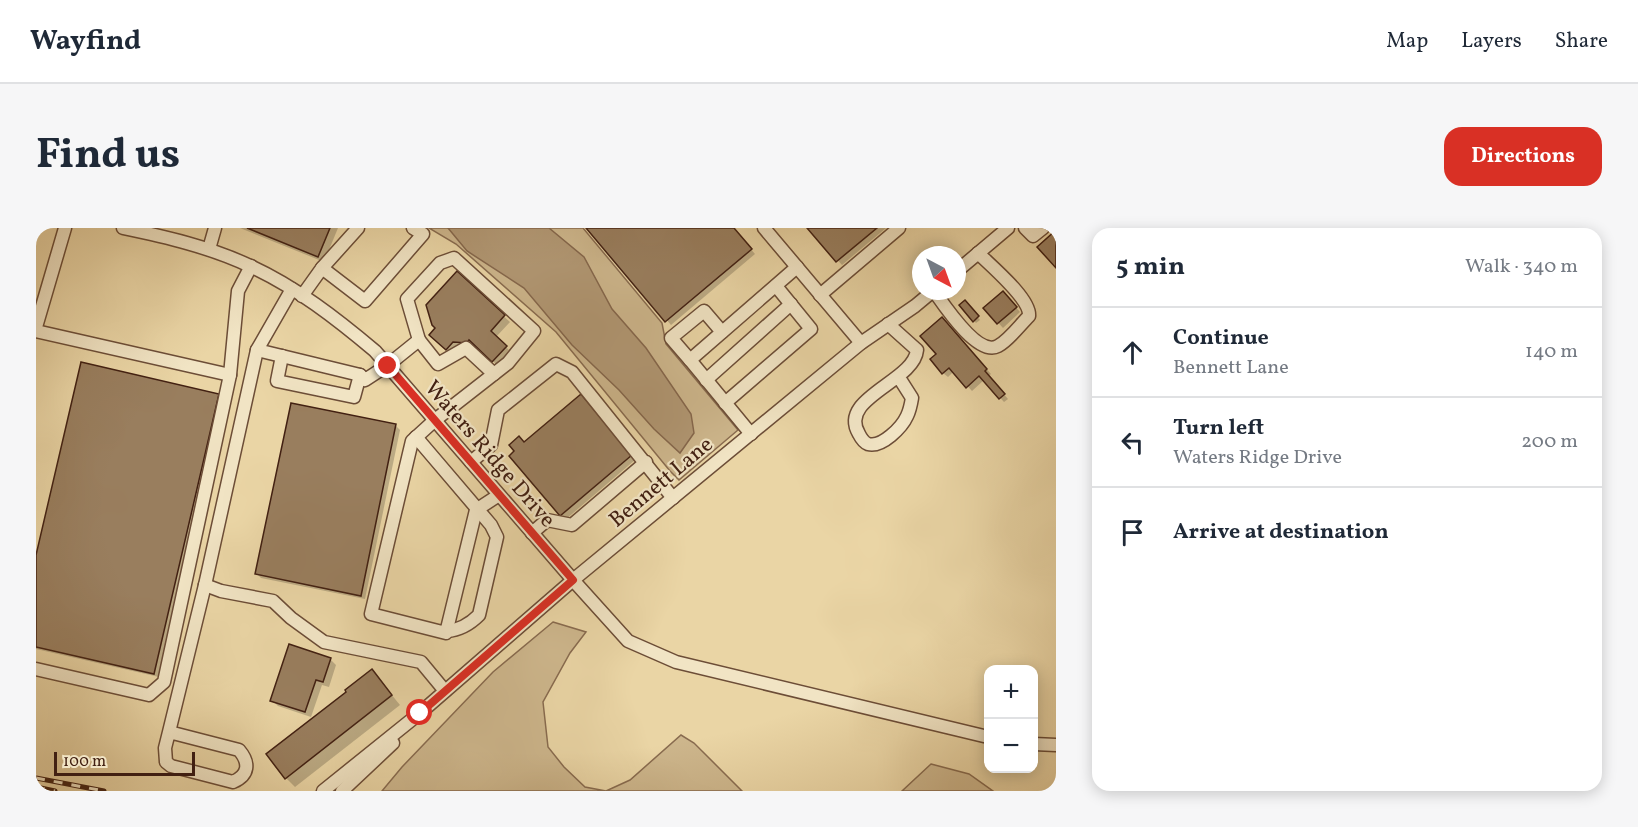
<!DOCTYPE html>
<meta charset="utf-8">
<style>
:root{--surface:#fff;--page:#f6f6f7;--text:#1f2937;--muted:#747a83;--line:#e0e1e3;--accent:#d93025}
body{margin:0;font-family:Vollkorn,serif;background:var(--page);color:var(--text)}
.controls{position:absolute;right:18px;bottom:18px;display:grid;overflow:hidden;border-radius:12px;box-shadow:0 3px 15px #0003}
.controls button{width:54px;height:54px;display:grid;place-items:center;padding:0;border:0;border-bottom:2px solid var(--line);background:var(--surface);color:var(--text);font:30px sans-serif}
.compass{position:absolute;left:876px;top:18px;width:54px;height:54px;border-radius:50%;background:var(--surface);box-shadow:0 3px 15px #0003;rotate:139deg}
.scale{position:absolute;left:18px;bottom:15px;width:141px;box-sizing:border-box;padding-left:6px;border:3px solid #422012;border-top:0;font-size:16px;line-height:21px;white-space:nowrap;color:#422012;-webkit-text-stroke:4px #f1e4c4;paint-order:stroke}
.stop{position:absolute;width:18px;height:18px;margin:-14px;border:4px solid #d93025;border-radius:50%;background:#fff}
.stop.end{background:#d93025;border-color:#fff;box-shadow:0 2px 6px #0008}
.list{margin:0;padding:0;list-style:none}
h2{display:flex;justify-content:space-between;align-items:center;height:78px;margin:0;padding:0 24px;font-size:26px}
h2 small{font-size:20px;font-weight:400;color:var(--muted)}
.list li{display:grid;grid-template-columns:39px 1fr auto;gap:18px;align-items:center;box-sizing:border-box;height:90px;padding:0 24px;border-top:2px solid var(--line)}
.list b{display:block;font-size:22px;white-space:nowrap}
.list p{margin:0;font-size:20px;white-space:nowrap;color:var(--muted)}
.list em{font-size:20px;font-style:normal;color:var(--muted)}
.icon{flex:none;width:33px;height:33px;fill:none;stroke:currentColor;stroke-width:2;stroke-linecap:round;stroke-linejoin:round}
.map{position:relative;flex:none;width:1020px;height:563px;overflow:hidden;border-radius:18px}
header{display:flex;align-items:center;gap:36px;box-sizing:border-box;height:84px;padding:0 30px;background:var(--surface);border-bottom:2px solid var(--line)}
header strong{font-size:28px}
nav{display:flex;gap:33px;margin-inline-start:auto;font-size:21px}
.intro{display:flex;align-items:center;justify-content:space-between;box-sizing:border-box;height:144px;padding:0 36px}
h1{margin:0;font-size:42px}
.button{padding:15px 27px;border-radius:18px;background:var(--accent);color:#fff;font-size:21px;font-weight:700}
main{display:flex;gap:36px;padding:0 36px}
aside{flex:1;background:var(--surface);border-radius:18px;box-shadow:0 3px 15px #0003}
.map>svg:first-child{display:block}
.green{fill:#cdb68c;stroke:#886b4f;stroke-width:1.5}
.water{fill:#b19773;stroke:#85674c;stroke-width:1.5}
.shadow{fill:#0003}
.building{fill:#997e5e;stroke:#422012;stroke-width:1.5}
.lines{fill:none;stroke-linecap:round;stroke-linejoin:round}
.minor-casing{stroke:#6c4d37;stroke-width:15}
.minor{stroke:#f1e4c4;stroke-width:12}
.rail-casing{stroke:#422012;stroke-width:5}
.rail{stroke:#f1e4c4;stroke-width:3;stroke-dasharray:9;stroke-linecap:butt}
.route{stroke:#d93025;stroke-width:8}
.labels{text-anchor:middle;stroke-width:4.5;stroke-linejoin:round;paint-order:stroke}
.street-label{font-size:22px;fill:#422012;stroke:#f1e4c4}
</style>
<header>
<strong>Wayfind</strong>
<nav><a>Map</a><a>Layers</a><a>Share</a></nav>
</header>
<div class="intro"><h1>Find us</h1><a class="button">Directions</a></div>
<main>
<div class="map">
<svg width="1020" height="563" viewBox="0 0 1020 563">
<rect width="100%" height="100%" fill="#ead5a5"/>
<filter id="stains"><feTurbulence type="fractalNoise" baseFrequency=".00333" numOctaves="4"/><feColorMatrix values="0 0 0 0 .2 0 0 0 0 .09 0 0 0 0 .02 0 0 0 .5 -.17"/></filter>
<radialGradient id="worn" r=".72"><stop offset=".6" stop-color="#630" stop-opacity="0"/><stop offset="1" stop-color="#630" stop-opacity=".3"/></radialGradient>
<g class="green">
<polygon points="393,0 547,0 626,95 630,116 702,202 643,252 634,243 520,104 420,16"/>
<polygon points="517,394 550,404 534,425 507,474 512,519 528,539 549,559 570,563 594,552 645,507 658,515 706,563 346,563 366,539 457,444"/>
<polygon points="895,536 933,546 957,563 866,563"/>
</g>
<polygon class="water" points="412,0 513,0 548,29 576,81 610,120 655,186 658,205 644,225 618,201 583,162 536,117 488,60 431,23"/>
<g class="shadow">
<polygon points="204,0 302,0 288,34"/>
<polygon points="552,0 697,0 719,26 635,97"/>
<polygon points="773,0 850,0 806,37"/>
<polygon points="421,46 474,94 460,109 476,125 463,139 440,117 437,120 417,127 395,107 401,100"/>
<polygon points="971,69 984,84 967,100 949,80"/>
<polygon points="929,74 944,92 940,95 925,78"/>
<polygon points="910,95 955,146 952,148 972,171 968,174 948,152 936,163 918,143 912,149 907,145 902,126"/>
<polygon points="182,167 187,171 123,449 0,421 0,334"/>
<polygon points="545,168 599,232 529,292 525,287"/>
<polygon points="359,197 364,202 329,371 225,350 221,346"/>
<polygon points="294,431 300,437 293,459 286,457 275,489 242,478 236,472"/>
<polygon points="336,443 364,477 259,559 250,550 312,464"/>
</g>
<g class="building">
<polygon points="211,0 294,0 282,29"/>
<polygon points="550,0 698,0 716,21 629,94"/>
<polygon points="771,0 841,0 800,34"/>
<polygon points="1020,2 1020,40 1001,19"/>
<polygon points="421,43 469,87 455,103 471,118 456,134 433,112 431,115 417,114 410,122 393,107 399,100 396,97 390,77"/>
<polygon points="967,63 981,79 961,96 947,80"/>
<polygon points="929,72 943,88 937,94 923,77"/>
<polygon points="906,89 951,141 949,143 969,166 963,171 943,148 930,160 913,140 906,146 894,131 900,126 884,108"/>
<polygon points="45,134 183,166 118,446 0,419 0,327"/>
<polygon points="545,166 596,227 524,288 473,228 478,223 473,217 483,208 488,214"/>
<polygon points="255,175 360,196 325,368 219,346"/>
<polygon points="253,416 295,430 287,454 280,452 269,484 234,473"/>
<polygon points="336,441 356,467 249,551 230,526 310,464 309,462"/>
</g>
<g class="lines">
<g class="minor-casing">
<g id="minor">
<path d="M87 0C130 9 174 19 214 38 260 59 301 91 339 123L537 352 592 413 640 434 952 509"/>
<polyline points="728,0 825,115"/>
<polyline points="989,0 997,8 1007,0"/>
<polyline points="173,21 179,0"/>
<polyline points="286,40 322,0"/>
<polyline points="921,43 972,0"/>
<polyline points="256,61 221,122 324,147 329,152 352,137 383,112 371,71 404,35 418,30 498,103 472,135 399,192 376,213 335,386 410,405 440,282 463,267"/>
<path d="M898 63C908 77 942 129 962 118 973 112 984 97 993 88 995 71 955 38 942 25"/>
<polyline points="784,67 863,0"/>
<polyline points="266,68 286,40 329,73 387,6 377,0"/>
<path d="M852 96 881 122C878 154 801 170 823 206 825 210 827 214 832 216 846 220 866 199 871 188 874 182 875 176 876 170L862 148"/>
<polyline points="0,99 29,0"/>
<polyline points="0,103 194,147"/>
<polyline points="383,112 402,136 430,120 458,146"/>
<polyline points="246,128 241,153 318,169 324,147"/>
<polyline points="654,132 635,110 668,83 686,104"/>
<polyline points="670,152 755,76"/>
<polyline points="689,175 775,101 740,58"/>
<polyline points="715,206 654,132 761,39"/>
<path d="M380 209 455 297 461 309 443 387C434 396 424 402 411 403"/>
<polyline points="435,234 455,217 462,182 520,136 536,144 637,270"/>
<polyline points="496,305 511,292 536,297 610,234"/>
<polyline points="169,357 185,363 237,373 255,390 288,414 385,434 409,463"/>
<polyline points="0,441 113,467 128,454 194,147 202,63 215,38"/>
<path d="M133 504 203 522C214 535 213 547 197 554L135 538 130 534 129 520 133 504 169 357 221 122"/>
<polyline points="998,516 1020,517"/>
<polyline points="287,563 384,485 537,352 825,115 879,78 897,63"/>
<polyline points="306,563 357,515"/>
</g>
</g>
<use href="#minor" class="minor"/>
<g class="rail-casing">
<g id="rail">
<polyline points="0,550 68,563"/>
<polyline points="0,559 19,563"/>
</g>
</g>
<use href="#rail" class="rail"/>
</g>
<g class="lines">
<polyline class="route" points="352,138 537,352 384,485"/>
</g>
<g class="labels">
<g class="street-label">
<text transform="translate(455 225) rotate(49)" y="8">Waters Ridge Drive</text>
<text transform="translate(624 253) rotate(-40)" y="8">Bennett Lane</text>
</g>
</g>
<rect width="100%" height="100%" filter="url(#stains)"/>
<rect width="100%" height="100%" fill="url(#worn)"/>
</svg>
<div class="controls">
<button>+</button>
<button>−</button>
</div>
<svg class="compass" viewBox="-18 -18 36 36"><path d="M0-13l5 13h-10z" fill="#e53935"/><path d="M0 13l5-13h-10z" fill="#747a83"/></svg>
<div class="scale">100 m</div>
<div class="stop" style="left:384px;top:485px"></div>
<div class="stop end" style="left:352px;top:138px"></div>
</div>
<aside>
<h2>5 min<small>Walk · 340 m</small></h2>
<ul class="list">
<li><svg class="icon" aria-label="ahead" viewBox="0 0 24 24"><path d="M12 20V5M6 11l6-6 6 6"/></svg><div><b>Continue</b><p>Bennett Lane</p></div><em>140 m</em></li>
<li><svg class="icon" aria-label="left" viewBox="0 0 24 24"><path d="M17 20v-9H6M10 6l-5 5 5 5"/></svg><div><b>Turn left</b><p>Waters Ridge Drive</p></div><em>200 m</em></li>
<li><svg class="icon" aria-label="arrive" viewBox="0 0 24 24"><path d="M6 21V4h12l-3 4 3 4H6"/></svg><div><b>Arrive at destination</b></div></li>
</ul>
</aside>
</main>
